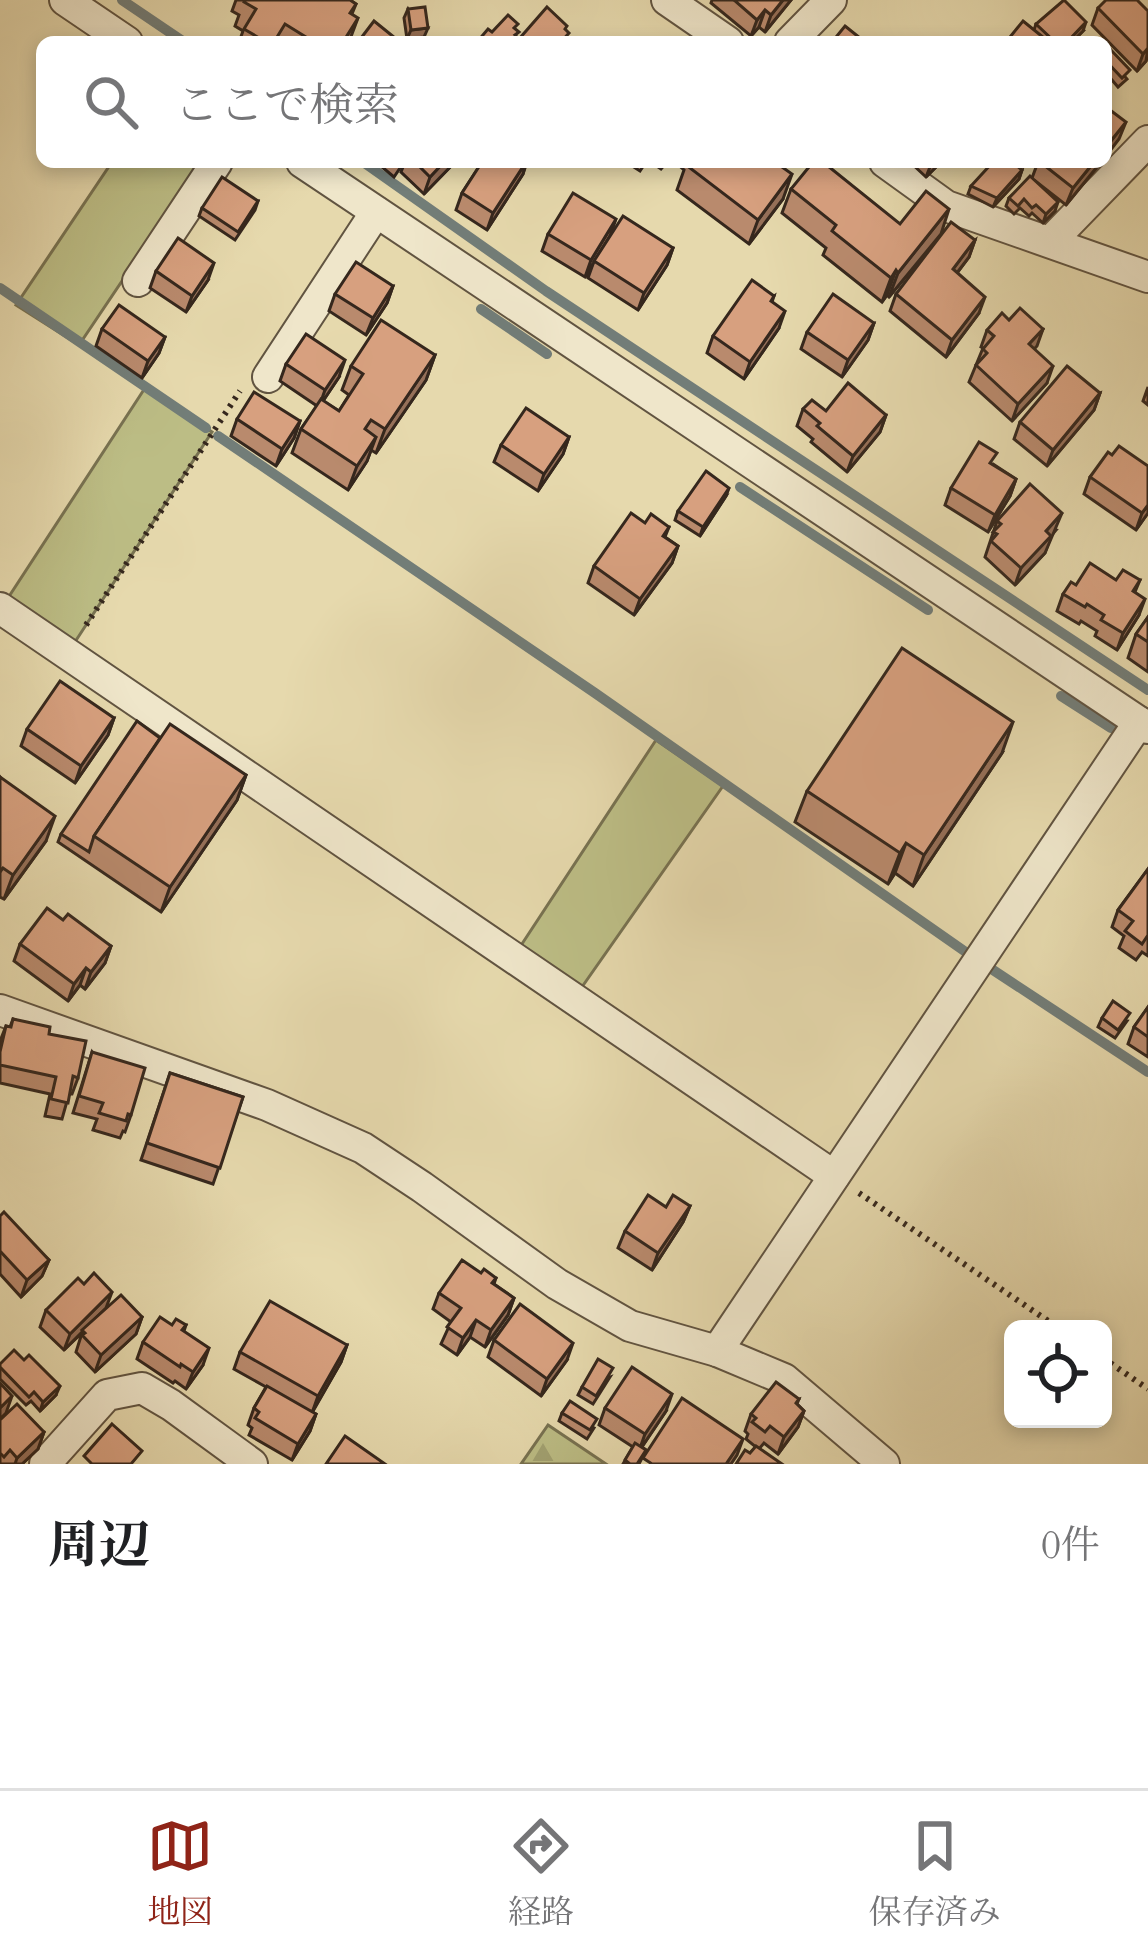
<!DOCTYPE html>
<html lang="ja">
<meta charset="utf-8">
<style>
:root{--surface:#fff;--page:#f6f6f6;--text:#202124;--muted:#757577;--line:#e0e0e0;--accent:#8f2418}
body{margin:0;font-family:Cardo,"Noto Serif JP",serif;background:var(--page);color:var(--text)}
.controls{position:absolute;right:36px;bottom:36px;display:grid;overflow:hidden;border-radius:18px;box-shadow:0 6px 18px #0003}
.controls button{width:108px;height:108px;display:grid;place-items:center;padding:0;border:0;border-bottom:3px solid var(--line);background:var(--surface);color:var(--text);font:60px sans-serif}
.list{margin:0;padding:0;list-style:none}
h2{display:flex;justify-content:space-between;align-items:center;height:156px;margin:0;padding:0 48px;font-size:51px}
h2 small{font-size:39px;font-weight:400;color:var(--muted)}
.icon{flex:none;width:66px;height:66px;fill:none;stroke:currentColor;stroke-width:2;stroke-linecap:round;stroke-linejoin:round}
.map{position:relative;flex:none;width:1148px;height:1464px;overflow:hidden}
.search{position:absolute;background:var(--surface);box-shadow:0 6px 18px #0003;left:36px;right:36px;top:36px;height:132px;display:flex;align-items:center;gap:30px;box-sizing:border-box;padding:0 42px;border-radius:18px;color:var(--muted);font-size:45px}
.sheet{height:324px;background:var(--surface)}
nav{display:flex;justify-content:space-around;align-items:center;box-sizing:border-box;height:168px;border-top:3px solid var(--line);background:var(--surface);font-size:33px;color:var(--muted)}
nav a{display:grid;justify-items:center;gap:6px}
nav .on{color:var(--accent)}
.map>svg:first-child{display:block}
.green{fill:#bcbd85;stroke:#787251;stroke-width:3}
.forest{fill:url(#forest-firs);stroke:#787251;stroke-width:3}
.lines{fill:none;stroke-linecap:round;stroke-linejoin:round}
.stream{stroke:#727d78;stroke-width:10}
.minor-casing{stroke:#615441;stroke-width:34}
.path{stroke:#35271d;stroke-width:6;stroke-dasharray:3 6;stroke-linecap:butt}
.minor{stroke:#efe6ca;stroke-width:30}
.wall{fill:#b98a6d;stroke:#35271d;stroke-width:3}
.shaded-wall{fill:#967059;stroke:#35271d;stroke-width:3}
.building{fill:#d7a07f;stroke:#35271d;stroke-width:3}
</style>
<div class="map">
<svg width="1148" height="1464" viewBox="0 0 1148 1464">
<defs>
<pattern id="forest-firs" width="22" height="20" patternUnits="userSpaceOnUse" patternTransform="scale(3)"><rect width="22" height="20" fill="#bcbd85"/><path d="M5 1l3.5 6h-7zM16 11l3.5 6h-7z" fill="#a2a272"/></pattern>
</defs>
<rect width="100%" height="100%" fill="#e6d9ad"/>
<filter id="stains"><feTurbulence type="fractalNoise" baseFrequency=".00167" numOctaves="4"/><feColorMatrix values="0 0 0 0 .2 0 0 0 0 .09 0 0 0 0 .02 0 0 0 .5 -.17"/></filter>
<radialGradient id="worn" r=".72"><stop offset=".6" stop-color="#630" stop-opacity="0"/><stop offset="1" stop-color="#630" stop-opacity=".3"/></radialGradient>
<g class="green">
<polygon points="112,162 202,162 79,345 16,305"/>
<polygon points="145,388 212,432 73,645 6,601"/>
<polygon points="656,740 723,786 577,994 516,953"/>
</g>
<polygon class="forest" points="548,1425 606,1464 521,1464"/>
<g class="lines">
<g class="stream">
<polyline points="122,0 184,42"/>
<polyline points="363,162 546,291 1148,690"/>
<polyline points="0,288 206,428"/>
<polyline points="481,309 547,354"/>
<polyline points="218,436 595,693 970,955"/>
<polyline points="740,487 928,610"/>
<polyline points="1061,696 1111,728"/>
<polyline points="993,970 1148,1072"/>
</g>
<g class="minor-casing">
<g id="minor">
<polyline points="65,0 127,42"/>
<polyline points="667,0 728,42"/>
<polyline points="790,42 831,0"/>
<polyline points="302,162 1148,728"/>
<polyline points="885,162 946,206 1148,277"/>
<polyline points="1051,241 1148,141"/>
<polyline points="138,281 217,162"/>
<polyline points="268,377 376,212"/>
<polyline points="0,608 834,1176"/>
<polyline points="0,1010 267,1105 363,1148 422,1187 557,1284 630,1326 717,1351 784,1379 884,1464"/>
<polyline points="717,1351 1139,722"/>
<polyline points="45,1464 107,1395 142,1388 171,1405 252,1464"/>
</g>
</g>
<g class="path">
<polyline points="86,625 240,391"/>
<polyline points="859,1193 1060,1329"/>
<polyline points="1103,1358 1148,1389"/>
</g>
<use href="#minor" class="minor"/>
</g>
<g class="wall">
<polygon points="236,0 350,0 356,4 352,14 349,42 239,42 243,31 235,26 239,15 232,11"/>
<polygon points="712,0 791,0 765,32 759,27 751,36 711,3"/>
<polygon points="1098,8 1148,11 1148,56 1146,61 1137,71 1092,25"/>
<polygon points="408,9 424,37 407,39 404,18"/>
<polygon points="1036,24 1083,31 1072,42 1006,42 1034,30"/>
<polygon points="1106,54 1127,79 1118,87 1106,73"/>
<polygon points="376,162 404,162 394,177"/>
<polygon points="405,162 455,162 424,194 401,172"/>
<polygon points="482,162 527,162 523,174 487,230 456,210 462,193"/>
<polygon points="626,162 646,162 640,171"/>
<polygon points="651,162 667,162 661,169"/>
<polygon points="775,162 783,199 749,244 677,190 684,170 675,162"/>
<polygon points="910,162 941,162 926,177"/>
<polygon points="1038,162 1101,162 1066,205 1034,180 1055,211 1043,223 1032,213 1029,216 1020,208 1014,214 1006,206 1009,198 1032,178"/>
<polygon points="1022,170 1019,179 993,207 968,194 971,186"/>
<polygon points="791,189 900,224 941,234 889,297 887,295 882,302 823,255 826,248 782,213"/>
<polygon points="258,201 255,210 235,240 199,216 202,208"/>
<polygon points="548,234 610,236 673,248 667,265 638,310 588,278 593,264 585,277 542,251"/>
<polygon points="975,240 969,257 957,273 979,313 946,357 890,311 896,294"/>
<polygon points="156,271 208,280 186,312 150,288"/>
<polygon points="393,286 387,303 366,335 329,311 335,294"/>
<polygon points="774,296 772,302 779,328 744,379 707,353 713,336"/>
<polygon points="1009,320 1043,329 1034,348 1047,383 1012,421 969,382 983,348 981,347 987,330"/>
<polygon points="874,323 868,340 842,377 801,349 807,332"/>
<polygon points="102,329 165,337 159,353 142,378 96,346"/>
<polygon points="435,355 426,380 376,453 371,450 367,461 348,490 292,453 301,429 317,406 280,381 286,364 339,377 323,401 339,411 349,395 342,390 351,366"/>
<polygon points="1148,387 1148,405 1143,401"/>
<polygon points="1100,393 1094,410 1047,466 1014,439 1020,422"/>
<polygon points="803,409 826,411 886,415 880,432 847,472 811,442 813,439 797,426"/>
<polygon points="237,419 300,421 294,438 276,466 231,436"/>
<polygon points="569,437 563,454 538,491 494,462 501,445"/>
<polygon points="1112,455 1148,466 1148,513 1136,530 1084,494 1090,477"/>
<polygon points="993,464 1016,479 1010,496 988,532 945,505 951,488"/>
<polygon points="726,496 700,536 675,520 678,511"/>
<polygon points="997,521 1056,530 1051,536 1045,553 1015,585 985,557"/>
<polygon points="645,523 669,527 665,537 678,546 672,563 634,615 588,583 594,566"/>
<polygon points="1116,580 1140,580 1135,592 1139,615 1117,650 1095,636 1097,631 1081,621 1079,624 1057,611 1063,594 1076,585"/>
<polygon points="1148,617 1148,672 1128,658 1136,634"/>
<polygon points="114,718 108,735 75,783 21,746 27,729"/>
<polygon points="160,738 246,775 237,800 161,912 58,842 61,834"/>
<polygon points="1002,753 913,886 895,873 888,884 795,822 807,791"/>
<polygon points="0,777 46,841 4,899 0,897"/>
<polygon points="1148,869 1148,956 1142,952 1136,960 1119,948 1124,936 1112,927 1118,910"/>
<polygon points="63,920 111,946 105,963 85,989 80,985 68,1001 14,961 20,944"/>
<polygon points="1148,1007 1148,1057 1128,1044 1134,1027"/>
<polygon points="1102,1018 1127,1021 1115,1038 1098,1027"/>
<polygon points="13,1019 49,1034 78,1078 72,1094 69,1094 62,1119 45,1116 50,1094 0,1083 0,1041 6,1026 10,1027"/>
<polygon points="92,1052 131,1115 125,1132 123,1131 120,1138 93,1130 97,1119 73,1113"/>
<polygon points="170,1073 243,1097 213,1184 141,1160"/>
<polygon points="690,1206 683,1222 652,1270 618,1248 625,1231 666,1207"/>
<polygon points="0,1216 49,1260 42,1276 21,1297 0,1274"/>
<polygon points="481,1273 496,1278 494,1284 514,1298 508,1315 485,1347 470,1337 457,1355 441,1344 451,1322 433,1309 439,1293"/>
<polygon points="106,1308 142,1317 136,1334 95,1372 76,1352 82,1333 64,1350 40,1327 46,1310"/>
<polygon points="172,1325 186,1325 184,1331 203,1365 186,1389 175,1381 173,1383 137,1359 143,1342"/>
<polygon points="494,1340 567,1360 541,1396 488,1357"/>
<polygon points="347,1345 341,1362 312,1412 316,1414 310,1431 292,1460 249,1435 252,1428 248,1425 254,1408 266,1387 234,1369 240,1352"/>
<polygon points="24,1360 56,1395 40,1411 31,1401 26,1405 0,1379 0,1364"/>
<polygon points="610,1377 593,1404 578,1395 582,1387"/>
<polygon points="799,1399 797,1404 804,1411 798,1427 778,1454 764,1443 759,1449 750,1453 756,1447 746,1439 748,1434 745,1431 751,1414"/>
<polygon points="605,1408 666,1411 642,1447 646,1450 639,1464 623,1464 633,1447 599,1425"/>
<polygon points="562,1413 594,1428 587,1439 559,1421"/>
<polygon points="0,1420 44,1432 38,1449 22,1464 0,1464"/>
</g>
<g class="shaded-wall">
<polygon points="783,0 791,0 765,32 771,15"/>
<polygon points="765,10 759,27 751,36 757,20"/>
<polygon points="358,18 349,42 343,42"/>
<polygon points="1086,22 1083,31 1072,42 1067,42"/>
<polygon points="428,28 424,37 407,39 411,30"/>
<polygon points="1148,48 1146,61 1137,71 1143,54"/>
<polygon points="1126,122 1119,139 1106,156 1106,147"/>
<polygon points="444,162 455,162 424,194 430,177"/>
<polygon points="526,162 523,174 487,230 493,213"/>
<polygon points="932,162 941,162 926,177"/>
<polygon points="1094,162 1101,162 1066,205 1073,188"/>
<polygon points="1022,170 1019,179 993,207 997,198"/>
<polygon points="792,174 783,199 749,244 758,220"/>
<polygon points="1058,202 1055,211 1043,223 1046,214"/>
<polygon points="949,209 941,234 889,297 898,273"/>
<polygon points="616,219 610,236 585,277 591,260"/>
<polygon points="975,240 969,257 947,286 953,269"/>
<polygon points="673,248 667,265 638,310 644,293"/>
<polygon points="214,263 208,280 186,312 192,296"/>
<polygon points="896,270 887,295 882,302 891,278"/>
<polygon points="393,286 387,303 366,335 373,318"/>
<polygon points="985,297 979,313 946,357 952,340"/>
<polygon points="785,311 779,328 744,379 750,362"/>
<polygon points="874,323 868,340 842,377 848,360"/>
<polygon points="1043,329 1037,346 1023,361 1029,344"/>
<polygon points="165,337 159,353 142,378 148,361"/>
<polygon points="435,355 426,380 376,453 385,429"/>
<polygon points="345,360 339,377 319,407 325,390"/>
<polygon points="1053,366 1047,383 1012,421 1018,404"/>
<polygon points="1100,393 1094,410 1047,466 1053,450"/>
<polygon points="886,415 880,432 847,472 853,456"/>
<polygon points="300,421 294,438 276,466 282,449"/>
<polygon points="376,437 367,461 348,490 357,466"/>
<polygon points="569,437 563,454 538,491 544,474"/>
<polygon points="1016,479 1010,496 988,532 995,515"/>
<polygon points="729,488 726,496 700,536 703,527"/>
<polygon points="1148,505 1148,513 1136,530 1142,513"/>
<polygon points="1062,513 1045,553 1015,585 1021,568 1046,531"/>
<polygon points="678,546 672,563 634,615 640,599"/>
<polygon points="1145,599 1139,615 1117,650 1123,633"/>
<polygon points="114,718 108,735 75,783 81,766"/>
<polygon points="1013,722 1002,753 913,886 924,855"/>
<polygon points="246,775 237,800 161,912 170,887"/>
<polygon points="55,816 46,841 4,899 13,875"/>
<polygon points="906,843 895,873 888,884 900,853"/>
<polygon points="111,946 105,963 85,989 91,972"/>
<polygon points="86,968 80,985 68,1001 74,984"/>
<polygon points="690,1206 683,1222 652,1270 658,1253"/>
<polygon points="49,1260 42,1276 21,1297 27,1280"/>
<polygon points="112,1292 106,1308 64,1350 70,1334"/>
<polygon points="514,1298 508,1315 485,1347 491,1330"/>
<polygon points="142,1317 136,1334 95,1372 101,1355"/>
<polygon points="476,1320 470,1337 457,1355 463,1338"/>
<polygon points="573,1343 567,1360 541,1396 547,1379"/>
<polygon points="347,1345 341,1362 312,1413 318,1396"/>
<polygon points="209,1348 203,1365 186,1389 193,1372"/>
<polygon points="60,1386 56,1395 40,1411 43,1402"/>
<polygon points="672,1394 666,1411 639,1451 645,1434"/>
<polygon points="12,1396 6,1413 0,1419 0,1408"/>
<polygon points="804,1411 798,1427 778,1454 784,1437"/>
<polygon points="316,1414 310,1431 292,1460 298,1444"/>
<polygon points="44,1432 38,1449 22,1464 15,1464 17,1458"/>
<polygon points="743,1439 737,1455 731,1464 726,1464"/>
</g>
<g class="building">
<polygon points="245,0 350,0 356,4 350,13 358,18 343,42 335,38 333,42 314,42 285,24 274,42 266,42 244,29 256,9 244,2"/>
<polygon points="734,0 783,0 771,15 765,10 757,20"/>
<polygon points="1064,0 1086,22 1067,42 1055,42 1036,24"/>
<polygon points="1106,0 1137,0 1148,11 1148,48 1143,54 1098,8"/>
<polygon points="425,7 428,28 411,30 408,9"/>
<polygon points="547,7 567,26 565,29 569,33 561,42 477,42 488,29 492,32 508,15 518,24 514,28 519,32 515,35 519,39"/>
<polygon points="374,21 400,42 358,42"/>
<polygon points="1023,21 1049,42 1006,42"/>
<polygon points="845,26 865,42 832,42"/>
<polygon points="1110,49 1130,70 1122,78 1106,61 1106,54"/>
<polygon points="1106,107 1126,122 1106,147"/>
<polygon points="415,162 444,162 430,177"/>
<polygon points="482,162 526,162 493,213 462,193"/>
<polygon points="688,162 775,162 792,174 758,220 686,165"/>
<polygon points="813,162 823,162 900,224 926,191 949,209 898,273 896,270 891,278 832,231 836,225 791,189"/>
<polygon points="993,162 1012,162 1022,170 997,198 971,186"/>
<polygon points="1040,162 1094,162 1073,188"/>
<polygon points="1030,176 1058,202 1046,214 1036,205 1032,208 1024,199 1018,206 1009,198"/>
<polygon points="222,177 258,201 238,232 202,208"/>
<polygon points="573,193 616,219 591,260 548,234"/>
<polygon points="623,216 673,248 644,293 594,261"/>
<polygon points="951,222 975,240 953,269 985,297 952,340 896,294"/>
<polygon points="178,238 214,263 192,296 156,271"/>
<polygon points="356,262 393,286 373,318 335,294"/>
<polygon points="752,280 774,296 771,301 785,311 750,362 713,336"/>
<polygon points="833,294 874,323 848,360 807,332"/>
<polygon points="119,305 165,337 148,361 102,329"/>
<polygon points="1020,308 1043,329 1029,344 1053,366 1018,404 976,365 987,353 983,349 994,336 987,330 1002,313 1009,320"/>
<polygon points="381,320 435,355 385,429 371,420 365,429 376,437 357,466 301,429 321,399 339,411 363,374 351,366"/>
<polygon points="306,334 345,360 325,390 286,364"/>
<polygon points="1067,366 1100,393 1053,450 1020,422"/>
<polygon points="848,383 886,415 853,456 817,426 820,423 803,409 812,400 826,411"/>
<polygon points="254,392 300,421 282,449 237,419"/>
<polygon points="526,408 569,437 544,474 501,445"/>
<polygon points="979,442 997,453 990,463 1016,479 995,515 951,488"/>
<polygon points="1119,446 1148,466 1148,505 1142,513 1090,477 1108,452 1112,455"/>
<polygon points="706,471 729,488 703,527 678,511"/>
<polygon points="1030,484 1062,513 1046,531 1051,536 1021,568 991,541 997,534 993,532 1001,524 997,521"/>
<polygon points="631,513 645,523 651,514 669,527 663,536 678,546 640,599 594,566"/>
<polygon points="1090,563 1116,580 1123,570 1140,580 1133,591 1145,599 1123,633 1101,620 1104,615 1087,604 1085,607 1063,594 1071,582 1076,585"/>
<polygon points="1148,617 1148,642 1136,634"/>
<polygon points="902,648 1013,722 924,855 906,843 900,853 807,791"/>
<polygon points="60,681 114,718 81,766 27,729"/>
<polygon points="137,721 160,738 94,836 89,852 61,834"/>
<polygon points="170,724 246,775 170,887 94,836"/>
<polygon points="0,777 55,816 13,875 3,868 0,872"/>
<polygon points="1148,869 1148,935 1142,944 1125,931 1133,921 1118,910"/>
<polygon points="47,908 63,920 68,914 111,946 91,972 86,968 74,984 20,944"/>
<polygon points="1113,1001 1130,1013 1118,1030 1102,1018"/>
<polygon points="1148,1007 1148,1037 1134,1027"/>
<polygon points="13,1019 50,1027 49,1034 86,1041 78,1078 73,1076 68,1103 51,1099 56,1077 0,1065 0,1052 6,1026 11,1027"/>
<polygon points="92,1052 145,1068 131,1115 128,1114 126,1121 99,1113 103,1103 79,1096"/>
<polygon points="170,1073 243,1097 220,1168 147,1143"/>
<polygon points="648,1195 666,1207 673,1195 690,1206 658,1253 625,1231"/>
<polygon points="4,1212 49,1260 27,1280 0,1251 0,1216"/>
<polygon points="462,1260 481,1273 484,1269 496,1278 492,1283 514,1298 491,1330 476,1320 463,1338 447,1327 461,1308 439,1293"/>
<polygon points="94,1273 112,1292 70,1334 46,1310 78,1278 84,1284"/>
<polygon points="121,1295 142,1317 101,1355 82,1335 85,1333 82,1330"/>
<polygon points="270,1301 347,1345 318,1396 240,1352"/>
<polygon points="520,1304 573,1343 547,1379 494,1340"/>
<polygon points="160,1317 172,1325 176,1319 186,1325 182,1330 209,1348 193,1372 181,1364 180,1367 143,1342"/>
<polygon points="14,1350 24,1360 29,1355 60,1386 43,1402 34,1392 29,1397 0,1367 0,1364"/>
<polygon points="598,1359 613,1368 596,1396 582,1387"/>
<polygon points="632,1367 672,1394 645,1434 605,1408"/>
<polygon points="776,1382 799,1399 796,1403 804,1411 784,1437 770,1426 765,1432 752,1422 756,1418 751,1414"/>
<polygon points="0,1383 12,1396 0,1408"/>
<polygon points="267,1386 316,1414 298,1444 255,1418 259,1412 254,1408"/>
<polygon points="682,1398 743,1439 726,1464 652,1464 643,1458"/>
<polygon points="570,1401 597,1419 590,1430 562,1413"/>
<polygon points="17,1404 44,1432 17,1458 10,1450 4,1457 0,1453 0,1420"/>
<polygon points="112,1424 142,1451 131,1464 92,1464 84,1456"/>
<polygon points="345,1436 385,1464 326,1464"/>
<polygon points="635,1443 646,1450 637,1464 630,1464 625,1460"/>
<polygon points="756,1446 782,1464 736,1464 745,1450 750,1453"/>
</g>
<rect width="100%" height="100%" filter="url(#stains)"/>
<rect width="100%" height="100%" fill="url(#worn)"/>
</svg>
<div class="controls">
<button><svg class="icon" aria-label="locate" viewBox="0 0 24 24"><circle cx="12" cy="12" r="6"/><path d="M12 2v4M12 18v4M2 12h4M18 12h4"/></svg></button>
</div>
<div class="search"><svg class="icon" aria-label="search" viewBox="0 0 24 24"><circle cx="10" cy="10" r="6"/><path d="M15 15l6 6"/></svg>ここで検索</div>
</div>
<section class="sheet">
<h2>周辺<small>0件</small></h2>
<ul class="list">
</ul>
</section>
<nav>
<a class="on"><svg class="icon" aria-label="map" viewBox="0 0 24 24"><path d="M3 6l6-2 6 2 6-2v14l-6 2-6-2-6 2zM9 4v14M15 6v14"/></svg>地図</a>
<a><svg class="icon" aria-label="directions" viewBox="0 0 24 24"><path d="M12 3l9 9-9 9-9-9zM9 14v-3h6M13 9l2 2-2 2"/></svg>経路</a>
<a><svg class="icon" aria-label="saved" viewBox="0 0 24 24"><path d="M7 4h10v16l-5-4-5 4z"/></svg>保存済み</a>
</nav>
